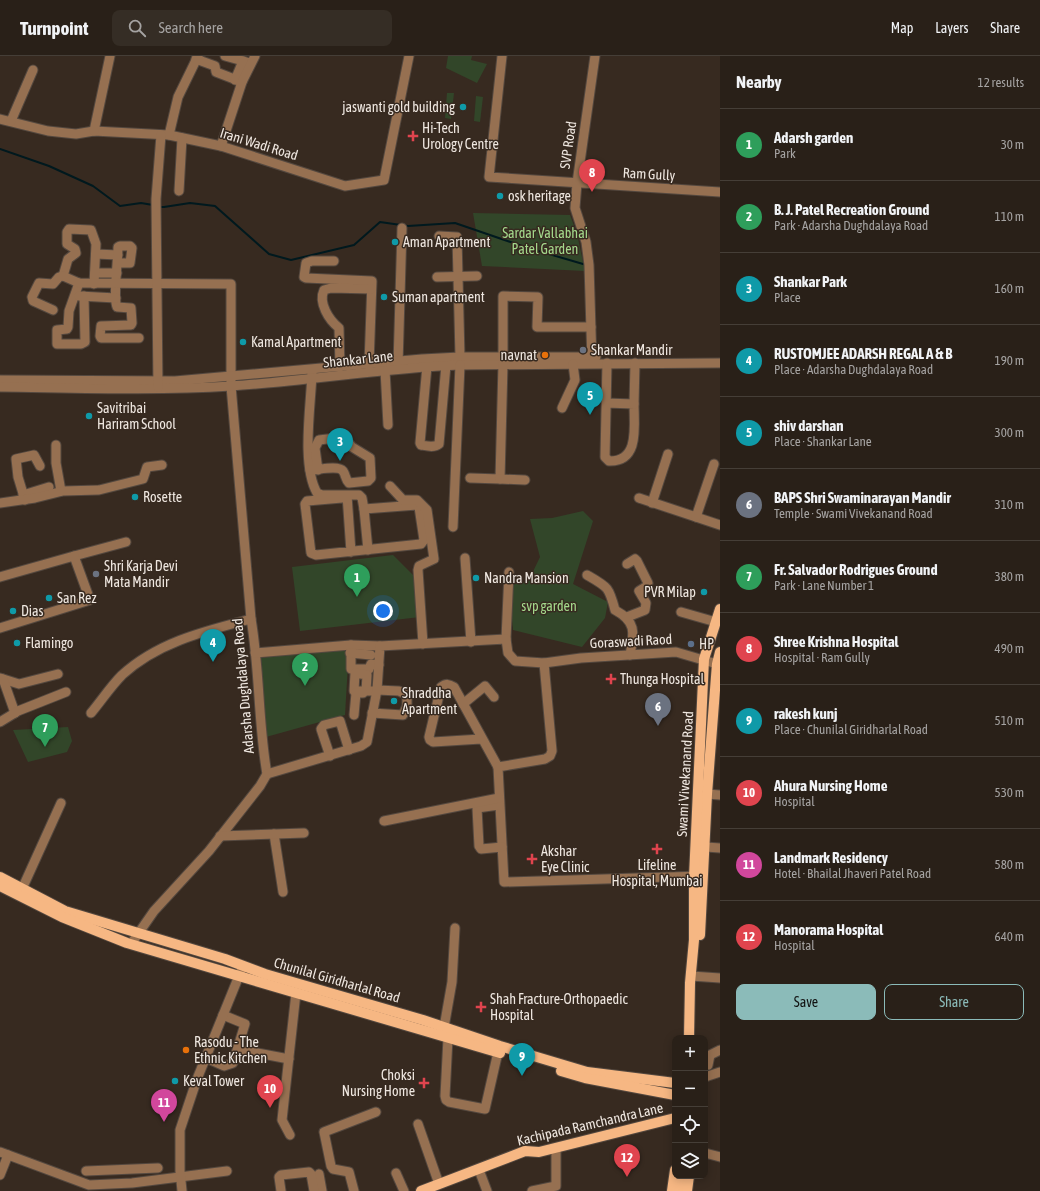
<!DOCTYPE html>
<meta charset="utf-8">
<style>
:root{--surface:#292018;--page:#352d25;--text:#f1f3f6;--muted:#a5a3a2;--line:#453e37;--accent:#8bbbb9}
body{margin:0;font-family:"Asap Condensed",sans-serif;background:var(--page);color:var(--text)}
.controls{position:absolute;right:12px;bottom:12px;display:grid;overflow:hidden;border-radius:8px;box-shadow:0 2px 10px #0003}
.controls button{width:36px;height:36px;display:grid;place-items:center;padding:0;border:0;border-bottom:1px solid var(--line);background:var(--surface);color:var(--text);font:20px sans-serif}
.you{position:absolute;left:383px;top:555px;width:14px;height:14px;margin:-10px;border:3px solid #fff;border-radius:50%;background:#1a73e8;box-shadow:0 0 0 6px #1a73e833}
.badge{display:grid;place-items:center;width:26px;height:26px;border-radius:50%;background:var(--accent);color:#fff;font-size:13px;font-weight:700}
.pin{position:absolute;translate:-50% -33px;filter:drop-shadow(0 1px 2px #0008)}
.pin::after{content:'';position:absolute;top:21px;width:14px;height:12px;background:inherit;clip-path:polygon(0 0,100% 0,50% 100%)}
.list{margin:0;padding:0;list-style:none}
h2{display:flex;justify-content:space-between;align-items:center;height:52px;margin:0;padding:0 16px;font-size:17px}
h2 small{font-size:13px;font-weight:400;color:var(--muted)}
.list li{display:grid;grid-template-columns:26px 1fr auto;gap:12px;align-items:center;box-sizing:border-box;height:72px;padding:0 16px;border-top:1px solid var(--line)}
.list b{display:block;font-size:15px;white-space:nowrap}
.list p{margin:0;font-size:13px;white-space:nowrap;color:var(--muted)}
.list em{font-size:13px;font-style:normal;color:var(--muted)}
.actions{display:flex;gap:8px;padding:12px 16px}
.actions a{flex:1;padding:9px 0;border:1px solid var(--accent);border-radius:8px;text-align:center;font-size:14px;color:var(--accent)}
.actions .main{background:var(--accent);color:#111}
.icon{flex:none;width:22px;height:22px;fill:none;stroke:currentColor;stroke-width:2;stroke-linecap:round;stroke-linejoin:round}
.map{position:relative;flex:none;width:720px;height:1135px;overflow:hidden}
header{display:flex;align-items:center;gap:24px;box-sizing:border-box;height:56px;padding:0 20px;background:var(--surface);border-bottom:1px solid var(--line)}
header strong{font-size:19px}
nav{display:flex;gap:22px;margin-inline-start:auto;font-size:14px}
.search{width:280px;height:36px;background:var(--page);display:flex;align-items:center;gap:10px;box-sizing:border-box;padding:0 14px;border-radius:8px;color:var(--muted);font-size:15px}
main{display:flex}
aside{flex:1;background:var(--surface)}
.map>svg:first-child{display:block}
.green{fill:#324629}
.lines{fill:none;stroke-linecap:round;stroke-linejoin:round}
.stream{stroke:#00191e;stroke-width:2}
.minor-casing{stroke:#54483f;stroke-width:11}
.major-casing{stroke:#54483f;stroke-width:12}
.minor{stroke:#967051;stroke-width:9}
.major{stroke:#f6b783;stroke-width:10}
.culture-dot{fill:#0f9aa8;stroke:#372a20;stroke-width:1.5}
.health-dot{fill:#e0444e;stroke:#372a20;stroke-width:1.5}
.worship-dot{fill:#6b7280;stroke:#372a20;stroke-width:1.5}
.food-dot{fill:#e8710a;stroke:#372a20;stroke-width:1.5}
.service-dot{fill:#5c6f8a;stroke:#372a20;stroke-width:1.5}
.labels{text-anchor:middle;stroke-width:3;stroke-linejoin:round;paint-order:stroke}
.poi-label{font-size:14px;fill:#efe7e0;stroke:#372a20;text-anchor:start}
.street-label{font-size:14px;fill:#efe7e0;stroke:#372a20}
.park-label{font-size:14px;fill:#a4d98c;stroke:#372a20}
</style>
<header>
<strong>Turnpoint</strong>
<div class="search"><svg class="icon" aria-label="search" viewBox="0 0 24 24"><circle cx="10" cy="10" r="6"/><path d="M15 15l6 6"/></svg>Search here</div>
<nav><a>Map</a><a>Layers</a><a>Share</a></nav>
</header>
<main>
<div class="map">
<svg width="720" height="1135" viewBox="0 0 720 1135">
<rect width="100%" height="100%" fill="#372a20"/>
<g class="green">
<polygon points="448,0 472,0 471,4 487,8 477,27 446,12"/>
<polygon points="447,37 454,37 451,63 445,62"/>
<polygon points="476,40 483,41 480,66 474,65"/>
<polygon points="473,157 570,159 577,178 585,215 482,210"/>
<polygon points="583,455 593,465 573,528 608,546 605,562 582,591 513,574 509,529 528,526 540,501 530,463 552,462"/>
<polygon points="393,499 416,522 420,561 300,575 292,511"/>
<polygon points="349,591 345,659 266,681 261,602"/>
<polygon points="68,671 72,685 67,696 28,706 13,674"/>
</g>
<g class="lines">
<g class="stream">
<polyline points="0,93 49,110 93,130 120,150 141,147 153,149"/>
<polyline points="159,151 164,151 190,147 215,150 269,198 291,204 354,189 380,166 408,170 455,167 525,191 583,208"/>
</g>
<g class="minor-casing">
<g id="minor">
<polyline points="225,0 250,7"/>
<polyline points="502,0 489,121 720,136"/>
<polyline points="196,3 215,10 216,16 242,26"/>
<polyline points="235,24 243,5"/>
<polyline points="0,63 48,75 76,78 94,75 169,79 221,90 345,130 384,124 409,0"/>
<polyline points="11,65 33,14"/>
<polyline points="94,75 110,0"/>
<polyline points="169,79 178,41 198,0"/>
<polyline points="221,90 242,26 255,0"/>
<polyline points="179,135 182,82"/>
<polyline points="439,180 457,181 460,301"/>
<polyline points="96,198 118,199"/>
<polyline points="334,205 312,205 306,207 304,221 306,222 372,225 369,308"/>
<path d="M117 207H130L132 192 130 190H120L118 191C118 203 113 243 117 251L131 252 132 267 131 269 101 270 100 280 101 282H139"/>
<polyline points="95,217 117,217"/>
<polyline points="63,220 68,203 76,197 75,193 67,188 67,176 69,173 91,174 96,188 94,228"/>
<polyline points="437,221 477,220"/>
<polyline points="79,227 69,255 68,271 67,273 57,274 57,288 81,288 85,286 84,240"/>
<polyline points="79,240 116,242"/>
<path d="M53 254 33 245 32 241 39 227 53 228 59 221 63 220 79 227 231 228V330L251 563C260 615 258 667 267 718L260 730 209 795 154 855 131 888"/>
<polyline points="503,301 503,240 538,241 537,271 591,271"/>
<polyline points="592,307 589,209 586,186 575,152 577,127 595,0"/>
<polyline points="398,309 402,172"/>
<path d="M427 310 420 387 421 389C427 390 434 392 439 388L446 309"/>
<path d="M340 311 339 272C329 264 318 247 324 234L331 232 371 233"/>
<polyline points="385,314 388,369"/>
<path d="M312 317C311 349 301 409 317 437L322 439H359L362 442 364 453 417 449 419 451 424 484 421 488 316 499 311 497 305 448 307 445 342 442 347 439 351 496"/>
<polyline points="0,324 175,325 422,303 460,301 596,301"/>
<path d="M0 331C77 332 154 335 231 330 307 325 383 312 460 309L720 307"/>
<polyline points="158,331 156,143 161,79"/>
<path d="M606 347 634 348C634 370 640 406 609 405L605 401 607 307"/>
<polyline points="634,348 635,307"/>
<polyline points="562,352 575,324 573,308"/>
<polyline points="56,389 56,407 61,435"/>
<path d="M310 414C318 414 338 409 343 415 346 419 345 423 349 427L368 425 371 422 370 402 352 391 344 381 319 384 315 392 318 414"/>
<polyline points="470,422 500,423 503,308"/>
<polyline points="500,423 525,424"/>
<polyline points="390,430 403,444 417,444 427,454 434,503 419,510 418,514 423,588"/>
<polyline points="23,439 49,431"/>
<polyline points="639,442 720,469"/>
<polyline points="25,444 18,421 16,403 34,399 40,410"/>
<polyline points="0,447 35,442 63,435 99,434 143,423 147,411 162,409"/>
<polyline points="652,447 668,398"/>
<polyline points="364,453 368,494"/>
<polyline points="696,461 714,408"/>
<polyline points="453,471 460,309"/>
<polyline points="74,500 126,486"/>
<polyline points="465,502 471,586"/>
<polyline points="627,508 635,503 637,505 648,527 647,530 639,535 646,547 645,554 627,561"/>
<path d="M587 519C608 531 609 531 615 554 637 566 634 577 630 599"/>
<polyline points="0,521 74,500 90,544 0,572"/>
<polyline points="681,556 716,566"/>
<polyline points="506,583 509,516"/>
<polyline points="351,589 351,613 369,613 371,608 379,609"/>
<polyline points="255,597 351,589 380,590"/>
<polyline points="350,597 371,599"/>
<polyline points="544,607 581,602 676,596 717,608"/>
<polyline points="0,622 19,628 58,618"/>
<polyline points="3,623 15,657"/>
<path d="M366 635 367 619 355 617 354 635C361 635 369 635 376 635"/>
<polyline points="463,648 485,630 494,641"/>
<path d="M91 657C101 645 111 630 122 619 158 586 205 575 251 563"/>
<polyline points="372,657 403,659 407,650 407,639 399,635 377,634"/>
<polyline points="354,659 356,637 363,637"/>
<polyline points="0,666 18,655 66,636"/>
<path d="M481 683 433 686 430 684 429 681 441 631C446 627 449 628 454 631L498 711"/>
<polyline points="330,700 321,673 324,669 340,665 349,694"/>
<polyline points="267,718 361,690 367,686 377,634 380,590 506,583 508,597 515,605 544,607 552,695 550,700 545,703 498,711 504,826 701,820"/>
<polyline points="707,738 720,739"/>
<polyline points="499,749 477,752 479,790 481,793 502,791"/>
<polyline points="384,765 499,742"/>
<polyline points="274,778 283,836"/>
<polyline points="220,780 304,777"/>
<polyline points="706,791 720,792"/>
<polyline points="22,833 61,747"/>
<polyline points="691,920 720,922"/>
<polyline points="443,977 452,926 455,872"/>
<polyline points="448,982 445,1040 446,1044 449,1046 485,1053 498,996"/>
<polyline points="241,994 289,1003"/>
<polyline points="206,1002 224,1010 233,1007 245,968 223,959"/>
<polyline points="705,1009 708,1009 710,999 720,994"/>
<polyline points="705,1021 720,1016"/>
<polyline points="418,1068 439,1128"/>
<polyline points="290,1079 282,1064 296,937"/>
<polyline points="0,1096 89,1129 132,1127 227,1115"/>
<polyline points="705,1097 720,1101"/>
<polyline points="479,1114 487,1135"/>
<polyline points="86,1115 158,1112"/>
<polyline points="396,1117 404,1135"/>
<polyline points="319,1118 322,1135"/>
<polyline points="0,1119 8,1099"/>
<polyline points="182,1135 180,1115 180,1074 197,1023 243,910"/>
<polyline points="281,1135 279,1121 281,1119 309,1116 311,1118 314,1135"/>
<polyline points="354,1135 349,1116 333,1113 331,1110 324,1076 376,1056"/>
<polyline points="532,1135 556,1130 556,1092"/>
</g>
</g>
<g class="major-casing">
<g id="major">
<polyline points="0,821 65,855 225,903 265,918 423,964 500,990 587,1016 675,1027"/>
<polyline points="0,830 62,861 127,887 500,997"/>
<polyline points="700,879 707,738 717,608 720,596"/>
<polyline points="689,982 690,927 694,884 694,821 704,603 720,553"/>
<polyline points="561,1015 585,1022 675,1039"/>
<polyline points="421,1135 525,1095 539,1096 675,1062"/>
<polyline points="672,1135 675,1114"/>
<polyline points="679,1135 682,1120"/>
<polyline points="687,1135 689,1120"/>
</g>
</g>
<use href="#minor" class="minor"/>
<use href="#major" class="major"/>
</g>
<g class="culture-dot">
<circle cx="463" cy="51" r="4"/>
<circle cx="500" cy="140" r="4"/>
<circle cx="395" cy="186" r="4"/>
<circle cx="384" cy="241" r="4"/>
<circle cx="243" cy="286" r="4"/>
<circle cx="89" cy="360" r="4"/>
<circle cx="135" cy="441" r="4"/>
<circle cx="476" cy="522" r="4"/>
<circle cx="704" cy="536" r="4"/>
<circle cx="49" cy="542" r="4"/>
<circle cx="13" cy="555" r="4"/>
<circle cx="17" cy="587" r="4"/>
<circle cx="394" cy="645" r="4"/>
<circle cx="175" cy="1025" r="4"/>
</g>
<g class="health-dot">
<path d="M411 74h4v4h4v4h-4v4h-4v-4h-4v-4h4z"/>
<path d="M609 617h4v4h4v4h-4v4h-4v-4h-4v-4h4z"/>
<path d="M655 787h4v4h4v4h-4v4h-4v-4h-4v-4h4z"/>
<path d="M530 797h4v4h4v4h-4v4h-4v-4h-4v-4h4z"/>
<path d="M479 945h4v4h4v4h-4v4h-4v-4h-4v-4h4z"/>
<path d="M422 1021h4v4h4v4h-4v4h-4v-4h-4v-4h4z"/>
</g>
<g class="worship-dot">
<circle cx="583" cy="294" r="4"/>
<circle cx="96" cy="518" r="4"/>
</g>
<g class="food-dot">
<circle cx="545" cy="299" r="4"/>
<circle cx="186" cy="994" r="4"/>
</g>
<circle class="service-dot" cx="691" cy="588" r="4"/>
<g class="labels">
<g class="poi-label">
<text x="455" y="56" text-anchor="end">jaswanti gold building</text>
<text x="422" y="77">Hi-Tech<tspan x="422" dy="16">Urology Centre</tspan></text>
<text x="508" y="145">osk heritage</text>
<text x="403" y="191">Aman Apartment</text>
<text x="392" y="246">Suman apartment</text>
<text x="251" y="291">Kamal Apartment</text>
<text x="591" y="299">Shankar Mandir</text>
<text x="537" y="304" text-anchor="end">navnat</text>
<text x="97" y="357">Savitribai<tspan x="97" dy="16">Hariram School</tspan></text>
<text x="143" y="446">Rosette</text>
<text x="104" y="515">Shri Karja Devi<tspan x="104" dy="16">Mata Mandir</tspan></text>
<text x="484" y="527">Nandra Mansion</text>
<text x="696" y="541" text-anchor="end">PVR Milap</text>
<text x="57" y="547">San Rez</text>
<text x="21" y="560">Dias</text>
<text x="25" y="592">Flamingo</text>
<text x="699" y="593">HP</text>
<text x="620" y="628">Thunga Hospital</text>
<text x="402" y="642">Shraddha<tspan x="402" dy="16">Apartment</tspan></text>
<text x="541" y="800">Akshar<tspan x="541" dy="16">Eye Clinic</tspan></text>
<text x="657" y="814" text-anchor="middle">Lifeline<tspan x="657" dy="16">Hospital, Mumbai</tspan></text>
<text x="490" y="948">Shah Fracture-Orthopaedic<tspan x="490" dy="16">Hospital</tspan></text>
<text x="194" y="991">Rasodu - The<tspan x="194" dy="16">Ethnic Kitchen</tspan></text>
<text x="415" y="1024" text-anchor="end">Choksi<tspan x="415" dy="16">Nursing Home</tspan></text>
<text x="183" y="1030">Keval Tower</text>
</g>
<g class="street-label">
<text transform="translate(259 88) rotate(17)" y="5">Irani Wadi Road</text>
<text transform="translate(568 89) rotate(-82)" y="5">SVP Road</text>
<text transform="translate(649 118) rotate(3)" y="5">Ram Gully</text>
<text transform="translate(358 303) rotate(-6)" y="5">Shankar Lane</text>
<text transform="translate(631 585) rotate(-3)" y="5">Goraswadi Raod</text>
<text transform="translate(243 630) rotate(-95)" y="5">Adarsha Dughdalaya Road</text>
<text transform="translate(685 718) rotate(-87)" y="5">Swami Vivekanand Road</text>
<text transform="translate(337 924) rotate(16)" y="5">Chunilal Giridharlal Road</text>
<text transform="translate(590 1068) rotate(-13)" y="5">Kachipada Ramchandra Lane</text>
</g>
<g class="park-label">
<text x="545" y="182">Sardar Vallabhai<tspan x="545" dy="16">Patel Garden</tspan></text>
<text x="549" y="555">svp garden</text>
</g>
</g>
</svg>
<div class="controls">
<button>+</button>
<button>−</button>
<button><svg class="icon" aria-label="locate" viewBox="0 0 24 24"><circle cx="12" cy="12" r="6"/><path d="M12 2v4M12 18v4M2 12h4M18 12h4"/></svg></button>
<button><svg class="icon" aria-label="layers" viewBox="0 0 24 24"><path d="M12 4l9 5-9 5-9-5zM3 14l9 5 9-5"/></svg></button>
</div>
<div class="you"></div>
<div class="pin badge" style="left:357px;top:541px;background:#2e9e5b">1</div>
<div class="pin badge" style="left:305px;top:630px;background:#2e9e5b">2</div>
<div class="pin badge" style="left:340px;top:405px;background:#0f9aa8">3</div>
<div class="pin badge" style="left:213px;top:606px;background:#0f9aa8">4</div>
<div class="pin badge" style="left:590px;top:359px;background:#0f9aa8">5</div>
<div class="pin badge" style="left:658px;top:670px;background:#6b7280">6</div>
<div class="pin badge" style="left:45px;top:691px;background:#2e9e5b">7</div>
<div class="pin badge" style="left:592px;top:136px;background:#e0444e">8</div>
<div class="pin badge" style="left:522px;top:1020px;background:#0f9aa8">9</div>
<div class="pin badge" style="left:270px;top:1052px;background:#e0444e">10</div>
<div class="pin badge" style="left:164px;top:1066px;background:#d1479c">11</div>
<div class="pin badge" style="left:627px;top:1121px;background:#e0444e">12</div>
</div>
<aside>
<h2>Nearby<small>12 results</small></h2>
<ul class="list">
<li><span class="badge" style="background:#2e9e5b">1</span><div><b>Adarsh garden</b><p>Park</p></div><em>30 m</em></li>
<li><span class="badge" style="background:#2e9e5b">2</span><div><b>B. J. Patel Recreation Ground</b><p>Park · Adarsha Dughdalaya Road</p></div><em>110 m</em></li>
<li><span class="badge" style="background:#0f9aa8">3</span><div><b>Shankar Park</b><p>Place</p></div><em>160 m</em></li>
<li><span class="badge" style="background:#0f9aa8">4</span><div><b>RUSTOMJEE ADARSH REGAL A &amp; B</b><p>Place · Adarsha Dughdalaya Road</p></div><em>190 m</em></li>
<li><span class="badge" style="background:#0f9aa8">5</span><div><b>shiv darshan</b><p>Place · Shankar Lane</p></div><em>300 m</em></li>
<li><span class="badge" style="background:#6b7280">6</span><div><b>BAPS Shri Swaminarayan Mandir</b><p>Temple · Swami Vivekanand Road</p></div><em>310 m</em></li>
<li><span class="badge" style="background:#2e9e5b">7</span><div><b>Fr. Salvador Rodrigues Ground</b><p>Park · Lane Number 1</p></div><em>380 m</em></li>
<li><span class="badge" style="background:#e0444e">8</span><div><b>Shree Krishna Hospital</b><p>Hospital · Ram Gully</p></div><em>490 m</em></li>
<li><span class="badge" style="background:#0f9aa8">9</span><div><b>rakesh kunj</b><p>Place · Chunilal Giridharlal Road</p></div><em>510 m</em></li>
<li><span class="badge" style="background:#e0444e">10</span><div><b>Ahura Nursing Home</b><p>Hospital</p></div><em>530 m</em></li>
<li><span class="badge" style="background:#d1479c">11</span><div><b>Landmark Residency</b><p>Hotel · Bhailal Jhaveri Patel Road</p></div><em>580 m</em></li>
<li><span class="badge" style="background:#e0444e">12</span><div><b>Manorama Hospital</b><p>Hospital</p></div><em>640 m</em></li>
</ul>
<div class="actions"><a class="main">Save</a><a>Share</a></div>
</aside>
</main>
